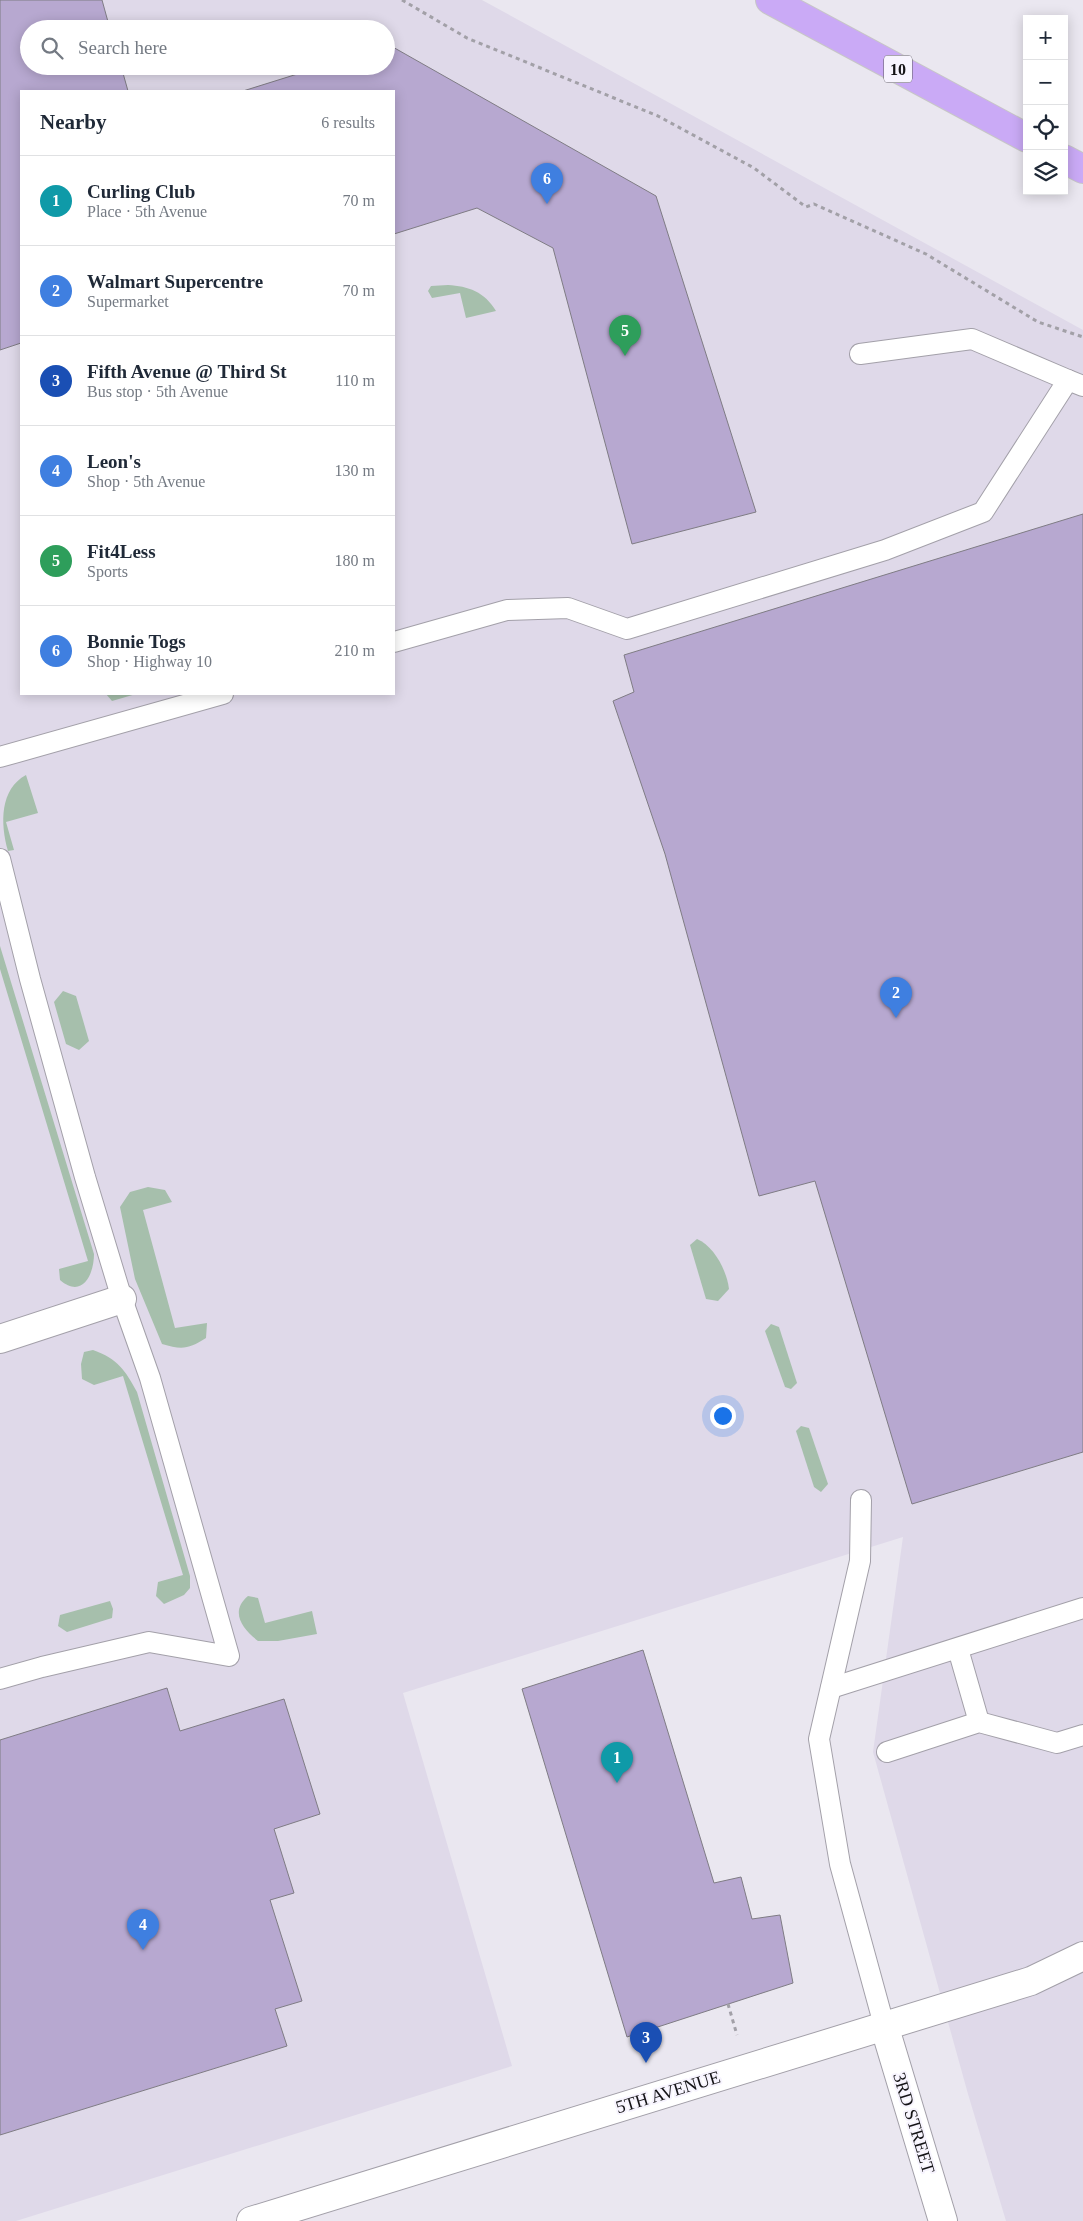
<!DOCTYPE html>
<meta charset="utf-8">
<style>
:root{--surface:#fff;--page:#f6f6f7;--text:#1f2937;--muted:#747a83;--line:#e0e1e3;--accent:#db2777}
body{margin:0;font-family:"Times New Roman",serif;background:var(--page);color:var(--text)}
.controls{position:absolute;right:15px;top:15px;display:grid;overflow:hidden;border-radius:0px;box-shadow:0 2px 12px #0003}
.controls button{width:45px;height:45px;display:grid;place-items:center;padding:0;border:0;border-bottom:1px solid var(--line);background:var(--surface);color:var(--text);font:25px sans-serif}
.you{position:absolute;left:722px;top:1415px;width:18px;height:18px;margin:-12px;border:4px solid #fff;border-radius:50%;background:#1a73e8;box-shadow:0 0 0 8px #1a73e833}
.badge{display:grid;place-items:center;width:32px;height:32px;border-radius:50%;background:var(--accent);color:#fff;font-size:16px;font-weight:700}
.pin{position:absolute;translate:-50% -41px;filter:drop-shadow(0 1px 2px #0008)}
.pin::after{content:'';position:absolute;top:26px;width:18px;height:15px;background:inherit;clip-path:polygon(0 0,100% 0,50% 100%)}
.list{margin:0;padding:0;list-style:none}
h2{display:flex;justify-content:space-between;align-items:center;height:65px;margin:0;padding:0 20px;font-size:21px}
h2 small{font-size:16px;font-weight:400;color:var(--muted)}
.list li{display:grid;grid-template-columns:32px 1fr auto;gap:15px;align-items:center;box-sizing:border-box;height:90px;padding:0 20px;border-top:1px solid var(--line)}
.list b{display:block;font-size:19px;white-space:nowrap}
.list p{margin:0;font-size:16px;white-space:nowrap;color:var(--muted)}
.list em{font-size:16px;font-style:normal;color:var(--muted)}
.icon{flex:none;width:28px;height:28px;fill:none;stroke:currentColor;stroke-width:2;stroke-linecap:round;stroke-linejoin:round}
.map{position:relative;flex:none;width:1083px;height:2221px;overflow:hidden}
.search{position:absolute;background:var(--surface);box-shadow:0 2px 12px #0003;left:20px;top:20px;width:375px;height:55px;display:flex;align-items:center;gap:12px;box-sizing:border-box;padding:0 18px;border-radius:28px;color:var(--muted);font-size:19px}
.panel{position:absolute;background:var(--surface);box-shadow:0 2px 12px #0003;left:20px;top:90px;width:375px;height:605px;border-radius:0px}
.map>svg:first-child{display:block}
.built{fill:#dfd9e9;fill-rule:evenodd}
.green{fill:#a6bfac}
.building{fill:#b7a8d0;stroke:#7f7c84}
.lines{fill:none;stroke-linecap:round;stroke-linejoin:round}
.service-casing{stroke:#a3a0a9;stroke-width:22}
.minor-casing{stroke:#a3a0a9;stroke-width:30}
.tertiary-casing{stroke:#a3a0a9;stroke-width:30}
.trunk-casing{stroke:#c7c6c7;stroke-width:30}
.path{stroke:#a2a0a7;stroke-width:3;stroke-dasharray:4 4;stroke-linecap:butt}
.service{stroke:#fff;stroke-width:20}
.minor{stroke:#fff;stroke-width:28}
.tertiary{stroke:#fff;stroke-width:28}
.trunk{stroke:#caaaf6;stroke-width:28}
.labels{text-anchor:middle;stroke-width:4;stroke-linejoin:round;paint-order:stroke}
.shield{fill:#f7f4fe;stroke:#58565c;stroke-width:1}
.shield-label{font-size:16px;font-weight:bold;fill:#141316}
.street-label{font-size:18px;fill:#141316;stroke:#f7f4fe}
</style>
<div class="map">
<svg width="1083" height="2221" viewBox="0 0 1083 2221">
<rect width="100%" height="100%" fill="#eae7f0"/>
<path class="built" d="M0 0H482L1083 330V2221H1006L968 2094 873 1752 903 1537 403 1693 512 2066 16 2221H0ZM29 29H386V66H29ZM21 91H394V694H21Z"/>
<g class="green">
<path d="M448 285C468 286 485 292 496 311L466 318 460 293 432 298 428 291 431 286Z"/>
<polygon points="106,694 136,694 112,701"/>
<path d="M26 775 38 813 6 822 14 850 8 851C0 823 0 789 26 775Z"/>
<path d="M0 946 94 1254C94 1275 82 1299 60 1280L59 1269 88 1261 0 969Z"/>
<polygon points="63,991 76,996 89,1041 79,1050 66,1044 54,1002"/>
<path d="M148 1187 165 1190 172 1202 143 1210 175 1328 207 1323 206 1338C189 1349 182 1350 162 1344L135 1279 120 1207 130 1192Z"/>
<path d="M697 1239C714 1246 727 1271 729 1289L718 1301 706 1299 690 1245Z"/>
<polygon points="771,1324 779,1327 797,1383 791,1389 785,1387 765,1331"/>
<path d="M93 1350C118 1359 125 1370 137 1392L190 1576V1588L184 1595 164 1604 156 1596 158 1582 183 1575 123 1376 94 1385 82 1379 81 1364 84 1352Z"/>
<polygon points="801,1426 809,1428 828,1484 821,1492 814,1487 796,1431"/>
<path d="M248 1596 258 1598 265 1623 312 1611 317 1634 278 1641H258C243 1629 229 1612 248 1596Z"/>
<polygon points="110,1601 113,1609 112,1618 67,1632 58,1626 60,1615"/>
</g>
<g class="building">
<polygon points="0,0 102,0 110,29 29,29 29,66 121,66 128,91 21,91 21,343 0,350"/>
<polygon points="391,46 656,196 756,512 632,544 553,248 477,208 394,234 394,91 243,91 323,66 386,66 386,47"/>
<polygon points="1083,514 1083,1452 912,1504 815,1181 759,1196 665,854 613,701 634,692 624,655"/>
<polygon points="643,1650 714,1883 741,1877 752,1919 780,1915 793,1983 627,2037 522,1689"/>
<polygon points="167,1688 180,1731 284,1699 320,1814 274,1829 294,1893 270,1900 302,2001 275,2009 287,2046 0,2135 0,1740"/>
</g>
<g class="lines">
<g class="service-casing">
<g id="service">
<polyline points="860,354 972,339 1068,380"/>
<polyline points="394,642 507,610 568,608 627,629 885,550 983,512 1068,380 1083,386"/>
<polyline points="0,757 223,694"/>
<polyline points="0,859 30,979 85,1177 122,1299 150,1378 229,1656 149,1642 42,1667 0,1679"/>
<polyline points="861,1500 860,1561 819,1739 840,1864 884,2025"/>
<polyline points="958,1649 979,1722"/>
<polyline points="831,1688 1083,1608"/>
<polyline points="887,1752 979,1722 1057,1743 1083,1735"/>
</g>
</g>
<g class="minor-casing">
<g id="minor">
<polyline points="0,1339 122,1299"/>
<polyline points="884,2025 943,2221"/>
</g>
</g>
<g class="tertiary-casing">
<polyline id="tertiary" points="251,2221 1031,1981 1083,1956"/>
</g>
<g class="trunk-casing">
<g id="trunk">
<polyline points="770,0 1027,138"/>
<polyline points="1064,159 1083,169"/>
</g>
</g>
<g class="path">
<polyline points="402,0 467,38 658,116 754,168 806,207 814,204 926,254 1038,322 1083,337"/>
<polyline points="728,2004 737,2035"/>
</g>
<use href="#service" class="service"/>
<use href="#minor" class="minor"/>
<use href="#tertiary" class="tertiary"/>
<use href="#trunk" class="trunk"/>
</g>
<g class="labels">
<rect class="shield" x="884" y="55.5" width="28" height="27" rx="4"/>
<g class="shield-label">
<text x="898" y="75">10</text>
</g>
<g class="street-label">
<text transform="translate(668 2092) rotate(-17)" y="6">5TH AVENUE</text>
<text transform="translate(914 2123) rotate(73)" y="6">3RD STREET</text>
</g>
</g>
</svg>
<div class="controls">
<button>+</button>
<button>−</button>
<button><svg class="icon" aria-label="locate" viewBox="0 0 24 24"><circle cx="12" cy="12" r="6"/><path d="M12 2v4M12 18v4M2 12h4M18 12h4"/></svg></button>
<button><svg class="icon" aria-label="layers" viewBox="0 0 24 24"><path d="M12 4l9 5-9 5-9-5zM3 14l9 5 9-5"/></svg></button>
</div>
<div class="you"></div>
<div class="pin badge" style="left:617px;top:1783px;background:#0f9aa8">1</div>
<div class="pin badge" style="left:896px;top:1018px;background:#3f7fe0">2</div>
<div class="pin badge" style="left:646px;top:2063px;background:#1a4fb4">3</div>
<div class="pin badge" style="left:143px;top:1950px;background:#3f7fe0">4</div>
<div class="pin badge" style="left:625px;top:356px;background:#2e9e5b">5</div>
<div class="pin badge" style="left:547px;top:204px;background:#3f7fe0">6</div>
<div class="search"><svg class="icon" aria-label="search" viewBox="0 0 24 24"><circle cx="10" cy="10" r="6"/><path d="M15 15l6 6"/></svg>Search here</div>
<section class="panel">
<h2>Nearby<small>6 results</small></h2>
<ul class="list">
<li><span class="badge" style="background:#0f9aa8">1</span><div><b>Curling Club</b><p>Place · 5th Avenue</p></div><em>70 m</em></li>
<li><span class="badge" style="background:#3f7fe0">2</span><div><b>Walmart Supercentre</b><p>Supermarket</p></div><em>70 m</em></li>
<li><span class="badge" style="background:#1a4fb4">3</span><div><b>Fifth Avenue @ Third St</b><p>Bus stop · 5th Avenue</p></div><em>110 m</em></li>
<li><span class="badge" style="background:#3f7fe0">4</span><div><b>Leon's</b><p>Shop · 5th Avenue</p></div><em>130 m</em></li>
<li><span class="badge" style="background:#2e9e5b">5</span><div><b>Fit4Less</b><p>Sports</p></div><em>180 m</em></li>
<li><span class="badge" style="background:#3f7fe0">6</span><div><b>Bonnie Togs</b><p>Shop · Highway 10</p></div><em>210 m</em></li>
</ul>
</section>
</div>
